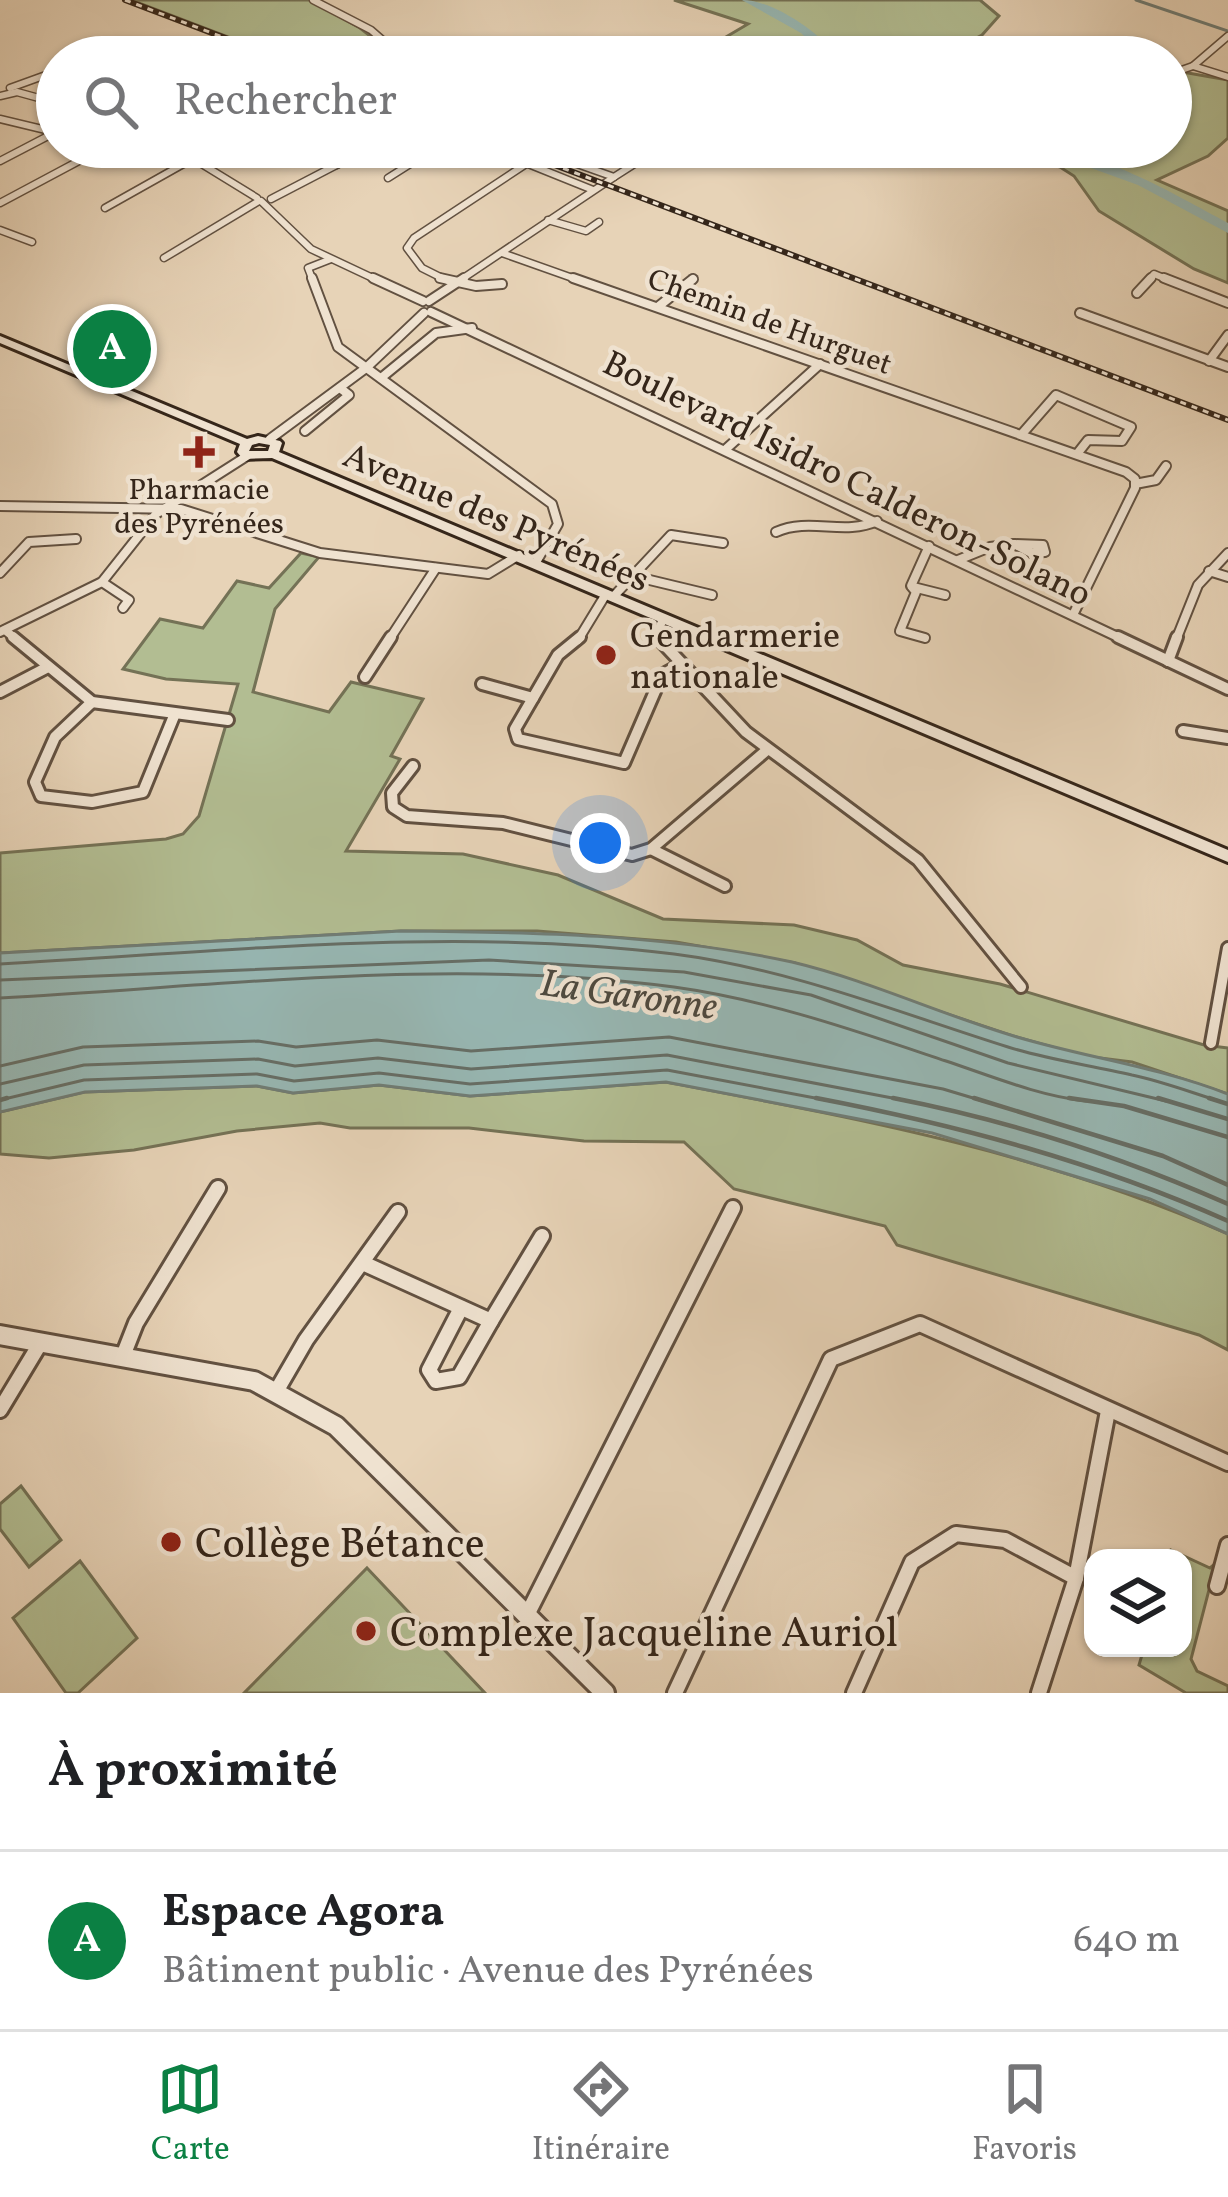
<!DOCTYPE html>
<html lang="fr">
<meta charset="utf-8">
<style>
:root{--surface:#fff;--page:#f2f2f2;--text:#202124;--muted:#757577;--line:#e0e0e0;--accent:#0b8043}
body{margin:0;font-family:Vollkorn,serif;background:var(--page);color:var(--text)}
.controls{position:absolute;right:36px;bottom:36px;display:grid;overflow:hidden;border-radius:24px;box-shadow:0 3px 9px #0004}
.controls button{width:108px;height:108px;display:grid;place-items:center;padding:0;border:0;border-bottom:3px solid var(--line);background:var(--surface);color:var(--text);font:60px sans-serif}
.you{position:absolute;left:600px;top:843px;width:42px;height:42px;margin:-30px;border:9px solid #fff;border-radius:50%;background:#1a73e8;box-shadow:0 0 0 18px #1a73e833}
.badge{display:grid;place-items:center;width:78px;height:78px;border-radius:50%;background:var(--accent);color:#fff;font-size:39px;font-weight:700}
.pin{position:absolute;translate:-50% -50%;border:6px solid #fff;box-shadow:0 3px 12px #0006}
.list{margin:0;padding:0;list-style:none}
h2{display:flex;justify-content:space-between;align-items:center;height:156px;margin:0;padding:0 48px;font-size:51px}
h2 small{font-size:39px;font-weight:400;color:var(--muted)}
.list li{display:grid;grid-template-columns:78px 1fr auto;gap:36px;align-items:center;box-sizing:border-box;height:180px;padding:0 48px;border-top:3px solid var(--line)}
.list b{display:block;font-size:45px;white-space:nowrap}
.list p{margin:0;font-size:39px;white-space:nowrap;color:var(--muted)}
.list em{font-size:39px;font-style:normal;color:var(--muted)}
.icon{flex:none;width:66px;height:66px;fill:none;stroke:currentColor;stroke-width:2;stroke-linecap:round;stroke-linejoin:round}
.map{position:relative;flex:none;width:1228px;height:1693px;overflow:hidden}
.search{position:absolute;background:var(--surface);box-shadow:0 3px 9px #0004;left:36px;right:36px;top:36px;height:132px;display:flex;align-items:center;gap:30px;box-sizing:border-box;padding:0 42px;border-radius:66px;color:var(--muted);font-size:45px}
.sheet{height:336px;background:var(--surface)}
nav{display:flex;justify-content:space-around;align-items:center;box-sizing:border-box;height:168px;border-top:3px solid var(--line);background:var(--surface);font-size:33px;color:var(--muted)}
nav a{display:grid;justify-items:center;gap:6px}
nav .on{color:var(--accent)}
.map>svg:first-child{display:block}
.green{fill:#b2bd92;stroke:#747256;stroke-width:3}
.water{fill:#97b7b3;stroke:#707d76;stroke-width:3}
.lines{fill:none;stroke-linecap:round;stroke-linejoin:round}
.shore-far1{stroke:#666e66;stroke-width:3}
.shore{stroke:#666e66;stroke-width:4.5}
.stream{stroke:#707d76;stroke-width:3}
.river{fill:#97b7b3;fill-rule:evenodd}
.minor-far3-casing{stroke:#625141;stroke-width:9}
.minor-far2-casing{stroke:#625141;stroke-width:12}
.minor-far1-casing{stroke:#625141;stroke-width:16}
.minor-casing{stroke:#625141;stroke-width:20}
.tertiary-casing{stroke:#625141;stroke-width:24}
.secondary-casing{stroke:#35261a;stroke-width:6}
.minor-far3{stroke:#efe2d0;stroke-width:6}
.minor-far2{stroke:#efe2d0;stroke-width:8}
.minor-far1{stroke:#efe2d0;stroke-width:10}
.minor{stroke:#efe2d0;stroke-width:14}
.tertiary{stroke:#efe2d0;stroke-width:18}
.secondary{fill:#efe2d0;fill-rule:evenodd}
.rail-casing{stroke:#35261a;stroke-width:6}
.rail{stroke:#efe2d0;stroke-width:3;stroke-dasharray:6;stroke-linecap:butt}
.poi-dot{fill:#8f2418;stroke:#efe2d0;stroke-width:4.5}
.labels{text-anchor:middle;stroke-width:9;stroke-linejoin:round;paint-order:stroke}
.far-street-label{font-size:30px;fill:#35261a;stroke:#efe2d0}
.far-poi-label{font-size:30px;fill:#35261a;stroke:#efe2d0}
.street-label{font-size:36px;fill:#35261a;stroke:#efe2d0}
.poi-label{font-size:36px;fill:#35261a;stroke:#efe2d0;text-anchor:start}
.water-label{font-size:39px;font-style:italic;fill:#4e4a40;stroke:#efe2d0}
.near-poi-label{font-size:42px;fill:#35261a;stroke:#efe2d0;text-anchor:start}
</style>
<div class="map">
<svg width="1228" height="1693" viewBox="0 0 1228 1693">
<rect width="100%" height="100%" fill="#e7d3b7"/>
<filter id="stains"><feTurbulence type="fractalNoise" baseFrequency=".00167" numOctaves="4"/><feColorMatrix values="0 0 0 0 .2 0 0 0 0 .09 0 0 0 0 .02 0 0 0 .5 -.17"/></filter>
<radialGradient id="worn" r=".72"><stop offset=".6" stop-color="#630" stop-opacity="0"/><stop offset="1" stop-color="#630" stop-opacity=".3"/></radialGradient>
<g class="green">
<polygon points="131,0 310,0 360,28 397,57 281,57"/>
<polygon points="674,0 980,0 999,16 982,35 940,57 692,57 748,24"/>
<polygon points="1171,70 1228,80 1228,138 1208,156 1157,180 1228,211 1228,283 1194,269 1099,211 1074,176 1060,167 1002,147 1171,147"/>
<polygon points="301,553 319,557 275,609 253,692 329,712 351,682 423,699 391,756 400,759 346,851 463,854 558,875 663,919 794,925 857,940 903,965 1000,984 1204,1045 1228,1048 1228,1094 1132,1062 1084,1056 1013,1036 795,963 676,942 537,931 401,931 0,953 0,853 166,839 183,834 199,816 238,684 166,679 123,669 160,619 203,628 237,581 269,588"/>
<path d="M666 1082C860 1119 1046 1153 1228 1234V1350L1199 1335 897 1245 885 1226 734 1189 684 1142 584 1141 469 1128H350L320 1123 237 1131 134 1150 49 1158 0 1154V1112L84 1092 257 1086 293 1093 379 1085 470 1096Z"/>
<polygon points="21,1486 61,1540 29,1567 0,1529 0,1504"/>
<polygon points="1171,1550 1210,1568 1216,1563 1191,1659 1197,1671 1228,1686 1228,1693 1186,1693 1139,1665 1144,1648 1183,1648 1183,1558 1169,1558"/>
<polygon points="80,1561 137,1638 78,1693 66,1693 13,1618"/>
<polygon points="367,1568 485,1693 244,1693"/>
</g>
<path class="water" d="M401 931C532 932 664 934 792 962 868 980 942 1015 1017 1037 1088 1058 1159 1067 1228 1094V1234L1150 1199 932 1133 666 1082 470 1096 379 1085 293 1093 257 1086 85 1092 0 1112V953Z"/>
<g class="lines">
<g class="shore-far1">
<path d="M0 964C223 952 452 926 674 954 790 969 897 1012 1008 1047 1049 1060 1090 1065 1132 1075 1161 1081 1190 1092 1219 1101"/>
<polyline points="0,980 489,960 684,972 811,995 1008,1063 1166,1101"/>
<path d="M0 998C222 986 452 957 674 987 768 1000 856 1031 946 1061 991 1076 1039 1096 1086 1101"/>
<polyline points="0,1066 83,1047 258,1041 296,1047 377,1040 471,1051 669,1037 943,1089 983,1101"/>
<polyline points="0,1084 84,1065 258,1059 295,1066 378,1058 471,1069 667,1055 908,1101"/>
<polyline points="0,1100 84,1080 257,1074 294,1081 379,1073 470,1084 667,1070 831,1101"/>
</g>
<g class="shore">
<path d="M816 1098C957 1125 1096 1162 1228 1221"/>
<path d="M893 1098C1006 1120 1122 1157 1228 1204"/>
<polyline points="974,1098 1163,1156 1228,1185"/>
<polyline points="1069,1098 1124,1106 1228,1137"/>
<polyline points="1158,1098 1228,1119"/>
<polyline points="1209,1098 1228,1104"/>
<polyline points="0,1100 7,1098"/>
</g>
<polyline class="stream" points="1136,0 1228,31"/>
<g class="river">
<path d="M742 0C772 0 820 32 837 57H825L801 33Z"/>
<path d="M1033 147C1095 147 1174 194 1228 223V233L1138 185Z"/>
</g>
<g class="minor-far3-casing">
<g id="minor-far3">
<polyline points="313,0 371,30 402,57"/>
<polyline points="1228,36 1193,66 1228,77"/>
<polyline points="89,57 112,47 137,57"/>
<polyline points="1173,73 1193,66"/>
<polyline points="10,88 57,71"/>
<polyline points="0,96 17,92 57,103"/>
<polyline points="0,119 46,130 48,136 0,161"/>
<polyline points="174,147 257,198"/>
<polyline points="291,147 337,165"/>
<polyline points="486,147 593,190"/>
<polyline points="614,177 661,147"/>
<polyline points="388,178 437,147"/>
<polyline points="271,199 371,147"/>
<polyline points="261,201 311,249 379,281"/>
<polyline points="0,203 105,147"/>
<polyline points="105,208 194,158"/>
<polyline points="548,220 586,231 599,222"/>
<polyline points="0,230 32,242"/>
<polyline points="502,253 581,281"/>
<polyline points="164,258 259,201"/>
<polyline points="313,281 308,268 331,259"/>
<polyline points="448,281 422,268 407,248 414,238 526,164"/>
<polyline points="459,281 614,177 529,147"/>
<polyline points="1148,281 1154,274 1171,281"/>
</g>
</g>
<g class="minor-far2-casing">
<g id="minor-far2">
<polyline points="312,278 338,347 552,504 558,524 535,564"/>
<polyline points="373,278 423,301"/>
<polyline points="440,278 476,286 502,284"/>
<polyline points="573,278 1126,472 1135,479 1135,488 1073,615"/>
<polyline points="1164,278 1228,303"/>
<polyline points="1137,293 1151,278"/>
<polyline points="429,301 464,278"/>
<polyline points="659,306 693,279"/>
<polyline points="431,312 1124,640"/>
<polyline points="1080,313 1228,367"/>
<polyline points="1209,361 1228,335"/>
<polyline points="381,378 436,333 472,328"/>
<polyline points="305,431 349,395 340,388"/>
<polyline points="1021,435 1056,395 1131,427 1122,441 1088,440 1077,454"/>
<polyline points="270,439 366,368 424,313"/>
<polyline points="726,449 820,364"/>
<polyline points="1135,484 1156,480 1166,466"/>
<polyline points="0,506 181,509 320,553 488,574 519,555"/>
<path d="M776 532C810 517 844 536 877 521"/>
<polygon points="1014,544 1043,545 1045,552 1031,553"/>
<polyline points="958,560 990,547 1014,544"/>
<polyline points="1209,571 1228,577"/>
<polyline points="0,573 29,542 76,539"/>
<polyline points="633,576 712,595"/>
<polyline points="102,582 129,600 123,608"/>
<polyline points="913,587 945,595"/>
<polyline points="613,597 671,535 723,543"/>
<polyline points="5,630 17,640"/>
<polyline points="0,632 102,582 156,514 247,456"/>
<polyline points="925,638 900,631 916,592 911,586 929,546"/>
<polyline points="389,640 436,568"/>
<polyline points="578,640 606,594"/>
<polyline points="660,640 656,636 663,619"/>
<polyline points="1176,640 1198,585 1228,553"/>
</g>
</g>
<g class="minor-far1-casing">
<g id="minor-far1">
<polyline points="13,637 92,702 228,720"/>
<polyline points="580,637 558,655 515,729 518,739 624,763 662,675 682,664"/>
<polyline points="657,637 746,732 918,860 1021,987"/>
<polyline points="1118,637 1228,689"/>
<polyline points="1168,661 1177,637"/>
<polyline points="365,677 391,637"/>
<polyline points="482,684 533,698"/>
<polyline points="0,692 48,667"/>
<polyline points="92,702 55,737 35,782 41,796 92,802 143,792 174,716"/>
<polyline points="1183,731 1228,738"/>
<polyline points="413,766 392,793 393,807 407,816 503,823 632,855 651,849 767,750"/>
<polyline points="651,849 725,886"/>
<polyline points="1211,1043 1228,948"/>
</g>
</g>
<g class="minor-casing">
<g id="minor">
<polyline points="365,1264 491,1321 542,1236"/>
<polyline points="461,1308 429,1370 436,1381 459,1377 491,1321"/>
<polyline points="123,1356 136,1323 218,1188"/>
<polyline points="277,1390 306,1340 398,1212"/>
<polyline points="0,1410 41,1342"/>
<polyline points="1217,1586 1228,1545"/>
<polyline points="528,1613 733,1208"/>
<polyline points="675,1693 831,1359 920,1324 1228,1463"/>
<polyline points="854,1693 912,1562 956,1534 1005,1540 1076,1578"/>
<polyline points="1039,1693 1076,1578 1108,1411"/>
</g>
</g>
<g class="tertiary-casing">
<polyline id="tertiary" points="0,1335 254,1381 336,1426 605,1693"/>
</g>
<g class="secondary-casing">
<path id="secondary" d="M0 336 247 439 258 436 280 441 282 443 279 452 1228 850V862L272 458 243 459 237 452 240 444 0 343ZM259 443 270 445 268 451H249L252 445Z"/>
</g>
<use href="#minor-far3" class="minor-far3"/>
<use href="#minor-far2" class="minor-far2"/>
<use href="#minor-far1" class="minor-far1"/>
<use href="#minor" class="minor"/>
<use href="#tertiary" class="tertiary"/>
<use href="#secondary" class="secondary"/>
<g class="rail-casing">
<g id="rail">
<polyline points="125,0 275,57"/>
<polyline points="507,147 1228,420"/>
</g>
</g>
<use href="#rail" class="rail"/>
</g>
<g class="poi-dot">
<path d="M193 434h12v12h12v12h-12v12h-12v-12h-12v-12h12z"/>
<circle cx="606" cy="655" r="12"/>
<circle cx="171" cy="1542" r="12"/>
<circle cx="366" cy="1631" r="12"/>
</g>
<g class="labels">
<g class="far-street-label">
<text transform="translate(770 321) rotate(20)" y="10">Chemin de Hurguet</text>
</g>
<g class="far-poi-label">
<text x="199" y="499">Pharmacie<tspan x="199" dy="34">des Pyrénées</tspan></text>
</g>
<g class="street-label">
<text transform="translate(848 477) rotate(26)" y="13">Boulevard Isidro Calderon-Solano</text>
<text transform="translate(497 516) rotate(23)" y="13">Avenue des Pyrénées</text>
</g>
<g class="poi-label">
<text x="630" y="647">Gendarmerie<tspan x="630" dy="41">nationale</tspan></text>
</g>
<g class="water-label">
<text transform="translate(629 993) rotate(8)" y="14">La Garonne</text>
</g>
<g class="near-poi-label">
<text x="195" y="1557">Collège Bétance</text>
<text x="390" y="1646">Complexe Jacqueline Auriol</text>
</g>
</g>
<rect width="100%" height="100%" filter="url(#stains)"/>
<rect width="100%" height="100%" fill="url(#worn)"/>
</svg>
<div class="controls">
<button><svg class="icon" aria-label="layers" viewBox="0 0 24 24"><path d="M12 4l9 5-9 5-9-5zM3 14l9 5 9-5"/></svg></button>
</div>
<div class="you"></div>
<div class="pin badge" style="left:112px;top:349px">A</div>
<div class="search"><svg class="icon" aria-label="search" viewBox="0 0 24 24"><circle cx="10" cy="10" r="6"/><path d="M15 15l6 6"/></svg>Rechercher</div>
</div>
<section class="sheet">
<h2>À proximité<small></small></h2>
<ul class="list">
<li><span class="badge">A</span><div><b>Espace Agora</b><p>Bâtiment public · Avenue des Pyrénées</p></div><em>640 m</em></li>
</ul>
</section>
<nav>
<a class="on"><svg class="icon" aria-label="map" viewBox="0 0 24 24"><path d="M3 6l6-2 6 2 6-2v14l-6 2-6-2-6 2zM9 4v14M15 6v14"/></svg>Carte</a>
<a><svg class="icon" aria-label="directions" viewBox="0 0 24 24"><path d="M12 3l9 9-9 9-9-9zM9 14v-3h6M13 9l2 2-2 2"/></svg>Itinéraire</a>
<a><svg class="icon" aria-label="saved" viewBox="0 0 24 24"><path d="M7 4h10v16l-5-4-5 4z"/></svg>Favoris</a>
</nav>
